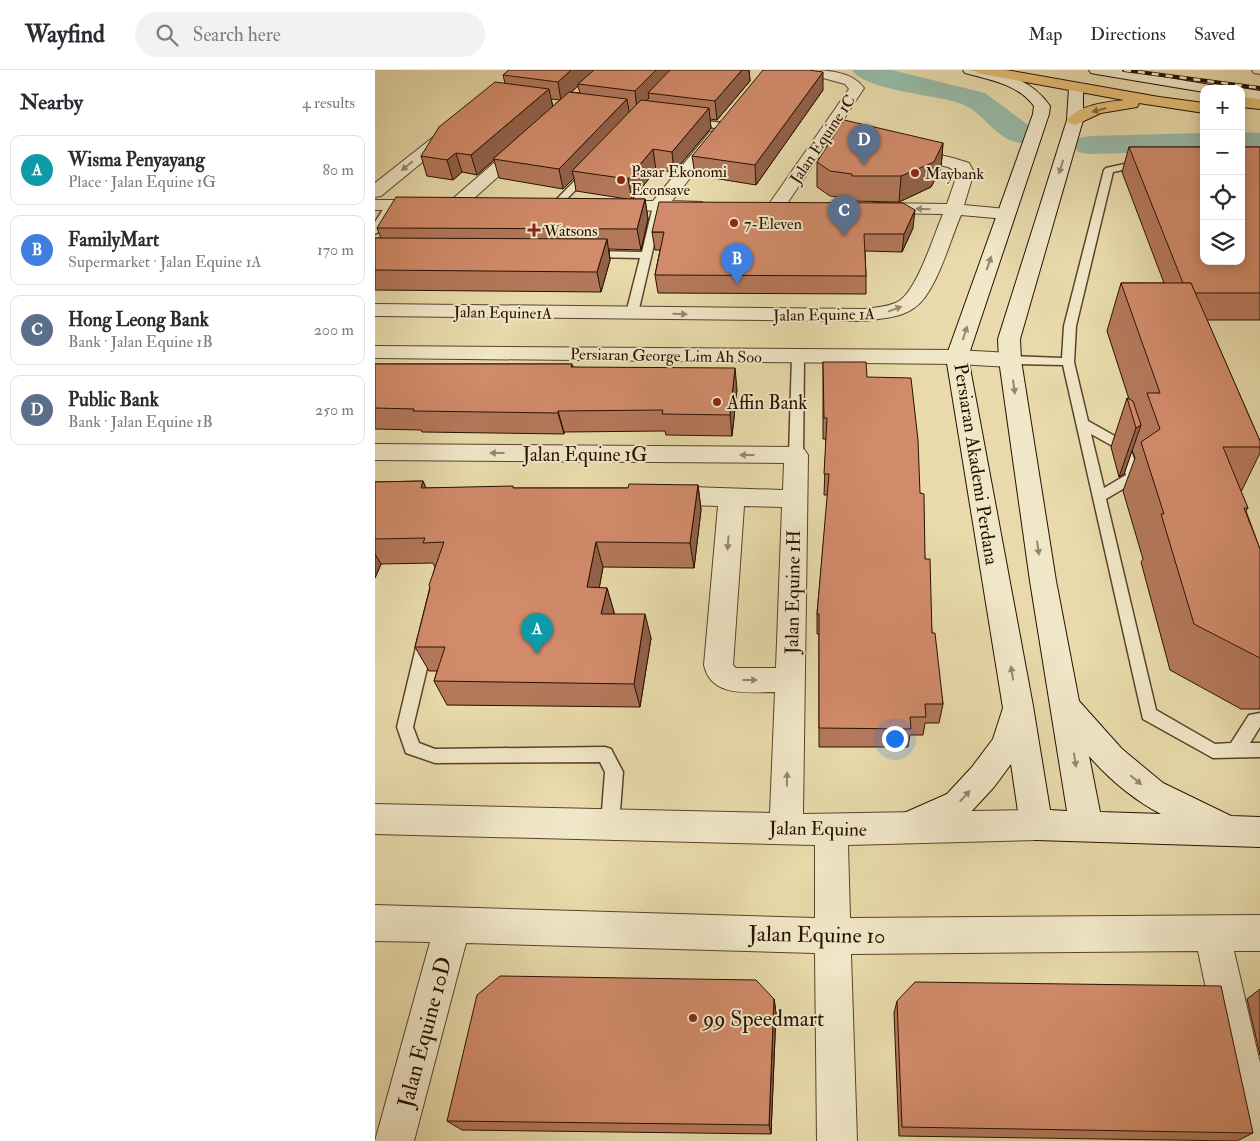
<!DOCTYPE html>
<meta charset="utf-8">
<style>
:root{--surface:#fff;--page:#f2f2f3;--text:#2b2b33;--muted:#7c7c81;--line:#e1e1e2;--accent:#0f766e}
body{margin:0;font-family:"IM FELL Double Pica",serif;background:var(--page);color:var(--text)}
.controls{position:absolute;right:15px;top:15px;display:grid;overflow:hidden;border-radius:10px;box-shadow:0 2px 12px #0003}
.controls button{width:45px;height:45px;display:grid;place-items:center;padding:0;border:0;border-bottom:1px solid var(--line);background:var(--surface);color:var(--text);font:25px sans-serif}
.you{position:absolute;left:519px;top:668px;width:18px;height:18px;margin:-12px;border:4px solid #fff;border-radius:50%;background:#1a73e8;box-shadow:0 0 0 8px #1a73e833}
.badge{display:grid;place-items:center;width:32px;height:32px;border-radius:50%;background:var(--accent);color:#fff;font-size:16px;font-weight:700}
.pin{position:absolute;translate:-50% -41px;filter:drop-shadow(0 1px 2px #0008)}
.pin::after{content:'';position:absolute;top:26px;width:18px;height:15px;background:inherit;clip-path:polygon(0 0,100% 0,50% 100%)}
.list{margin:0;padding:0;list-style:none}
h2{display:flex;justify-content:space-between;align-items:center;height:65px;margin:0;padding:0 20px;font-size:21px}
h2 small{font-size:16px;font-weight:400;color:var(--muted)}
.list li{display:grid;grid-template-columns:32px 1fr auto;gap:15px;align-items:center;box-sizing:border-box;height:70px;margin:0 10px 10px;padding:0 10px;border:1px solid var(--line);border-radius:10px}
.list b{display:block;font-size:19px;white-space:nowrap}
.list p{margin:0;font-size:16px;white-space:nowrap;color:var(--muted)}
.list em{font-size:16px;font-style:normal;color:var(--muted)}
.icon{flex:none;width:28px;height:28px;fill:none;stroke:currentColor;stroke-width:2;stroke-linecap:round;stroke-linejoin:round}
.map{position:relative;flex:none;width:885px;height:1071px;overflow:hidden}
header{display:flex;align-items:center;gap:30px;box-sizing:border-box;height:70px;padding:0 25px;background:var(--surface);border-bottom:1px solid var(--line)}
header strong{font-size:24px}
nav{display:flex;gap:28px;margin-inline-start:auto;font-size:18px}
.search{width:350px;height:45px;background:var(--page);display:flex;align-items:center;gap:12px;box-sizing:border-box;padding:0 18px;border-radius:28px;color:var(--muted);font-size:19px}
main{display:flex}
aside{flex:1;background:var(--surface)}
.map>svg:first-child{display:block}
.lines{fill:none;stroke-linecap:round;stroke-linejoin:round}
.river{fill:#97bba8;fill-rule:evenodd}
.lane-casing{stroke:#59432a;stroke-width:3}
.street-casing{stroke:#59432a;stroke-width:2}
.secondary-casing{stroke:#291100;stroke-width:2}
.primary-casing{stroke:#291100;stroke-width:2}
.lane{fill:#f0e7c8;fill-rule:evenodd}
.street{fill:#f0e7c8;fill-rule:evenodd}
.secondary{fill:#f0e7c8;fill-rule:evenodd}
.primary{fill:#e4bd75;fill-rule:evenodd}
.rail-casing{stroke:#291100;stroke-width:4}
.rail{stroke:#f0e7c8;stroke-width:2.5;stroke-dasharray:7;stroke-linecap:butt}
.wall{fill:#b4785b;stroke:#291100;fill-rule:evenodd}
.shaded-wall{fill:#92614a;stroke:#291100}
.building{fill:#d18b6a;stroke:#291100}
.oneway{fill:#86673a}
.oneway2{fill:#96876e}
.poi-dot{fill:#8f2418;stroke:#f0e7c8;stroke-width:2}
.labels{text-anchor:middle;stroke-width:4;stroke-linejoin:round;paint-order:stroke}
.far-street-label{font-size:16px;fill:#291100;stroke:#f0e7c8}
.far-poi-label{font-size:16px;fill:#291100;stroke:#f0e7c8;text-anchor:start}
.poi-label{font-size:19px;fill:#291100;stroke:#f0e7c8;text-anchor:start}
.street-label{font-size:19px;fill:#291100;stroke:#f0e7c8}
.near-street-label{font-size:22px;fill:#291100;stroke:#f0e7c8}
.near-poi-label{font-size:22px;fill:#291100;stroke:#f0e7c8;text-anchor:start}
</style>
<header>
<strong>Wayfind</strong>
<div class="search"><svg class="icon" aria-label="search" viewBox="0 0 24 24"><circle cx="10" cy="10" r="6"/><path d="M15 15l6 6"/></svg>Search here</div>
<nav><a>Map</a><a>Directions</a><a>Saved</a></nav>
</header>
<main>
<aside>
<h2>Nearby<small>4 results</small></h2>
<ul class="list">
<li><span class="badge" style="background:#0f9aa8">A</span><div><b>Wisma Penyayang</b><p>Place · Jalan Equine 1G</p></div><em>80 m</em></li>
<li><span class="badge" style="background:#3f7fe0">B</span><div><b>FamilyMart</b><p>Supermarket · Jalan Equine 1A</p></div><em>170 m</em></li>
<li><span class="badge" style="background:#5c6f8a">C</span><div><b>Hong Leong Bank</b><p>Bank · Jalan Equine 1B</p></div><em>200 m</em></li>
<li><span class="badge" style="background:#5c6f8a">D</span><div><b>Public Bank</b><p>Bank · Jalan Equine 1B</p></div><em>250 m</em></li>
</ul>
</aside>
<div class="map">
<svg width="885" height="1071" viewBox="0 0 885 1071">
<rect width="100%" height="100%" fill="#e8daaa"/>
<filter id="stains"><feTurbulence type="fractalNoise" baseFrequency=".004" numOctaves="4"/><feColorMatrix values="0 0 0 0 .2 0 0 0 0 .09 0 0 0 0 .02 0 0 0 .5 -.17"/></filter>
<radialGradient id="worn" r=".72"><stop offset=".6" stop-color="#630" stop-opacity="0"/><stop offset="1" stop-color="#630" stop-opacity=".3"/></radialGradient>
<g class="lines">
<g class="river">
<path d="M477 0H517L610 23 657 58 661 65 657 72C625 79 614 46 589 35 564 24 492 22 477 0Z"/>
<polygon points="866,62 885,63 885,81 866,80"/>
<polygon points="829,63 829,81 714,84 703,82 698,75 703,68 714,66"/>
</g>
<g class="lane-casing">
<g id="lane">
<polygon points="315,49 348,53 352,56 348,59 312,54 311,52"/>
<path d="M768 90 773 93 771 95 738 102 701 256 699 292 713 351 754 374 765 407 763 410 731 429 781 640 840 674 856 673 874 645 885 643V657L875 673H885V687L838 688 768 649 688 295 635 294 629 290 635 286 687 288 689 256 729 100 731 98ZM716 364 743 379 751 405 729 418Z"/>
<polygon points="213,99 216,100 216,104 184,137 178,137 178,133 210,100"/>
<polygon points="15,132 20,135 5,161 0,164 0,152 12,133"/>
<polygon points="283,133 288,136 263,243 257,246 251,243 265,188 214,187 209,184 214,181 267,182 278,136"/>
<polygon points="423,282 429,286 428,385 426,388 416,388 414,385 417,286"/>
<polygon points="51,563 56,565 59,569 38,657 44,673 60,679 230,677 236,679 248,702 244,754 241,760 235,762 229,760 226,754 230,702 225,692 60,693 31,683 22,657 43,569 46,565"/>
</g>
</g>
<g class="street-casing">
<g id="street">
<path d="M428 0C448 0 476 0 489 18L461 61 578 88 594 93 599 102 589 135 631 139 637 140 640 144 637 148 631 149 586 145C575 170 561 224 539 238 526 248 506 248 490 251L0 246V234L490 239C501 237 514 237 524 231 542 220 559 165 568 144L501 143 495 142 492 138 495 134 501 133 572 134 583 102 573 97 455 70 407 141 401 142 395 141 392 137 474 19 470 14 430 3Z"/>
<polygon points="877,0 885,0 885,4 879,3"/>
<polygon points="77,55 83,57 85,60 83,63 6,126 0,127 0,113 71,57"/>
<polygon points="341,60 347,62 349,65 297,131 327,132 330,136 327,140 234,141 228,140 225,136 228,132 234,131 278,131 335,62"/>
<polygon points="149,70 155,72 157,75 155,78 87,139 81,140 75,139 72,135 75,131 143,72"/>
<polygon points="0,130 53,130 59,131 62,135 59,139 53,140 0,140"/>
<polygon points="0,276 582,280 635,283 643,285 646,290 643,295 635,297 582,294 0,288"/>
<path d="M0 374 421 377 429 379 433 385 428 744 661 740 673 744 677 755 673 766 661 770 473 775 475 848 885 845V881H859L885 993V1071H863L823 881 476 884 482 1071H442L440 883 91 873 39 1071H0L55 872 0 871V835L440 848V775L0 764V734L395 743 400 622C374 622 336 628 329 595L343 436 286 434 277 431 274 425 277 419 286 416 408 420 409 393 0 390ZM369 436 407 437 401 598H361L358 595Z"/>
</g>
</g>
<g class="secondary-casing">
<g id="secondary">
<path d="M588 0C622 0 654 6 675 36L674 44 593 287 658 636 675 740 692 741 655 511 624 290 623 269 692 50 694 18 696 15H706L708 18V50L645 269 646 290 681 511 704 631 747 679 788 713 856 746 885 747V777L661 770 649 766 645 755 636 694 619 717 594 744 532 773 520 769 516 758 520 747 572 724 597 697 618 669 628 638 571 287 658 44 659 36C643 14 615 10 590 3ZM714 686C734 709 759 730 786 744L725 742Z"/>
<polygon points="714,0 747,0 835,15 840,16 842,19 829,19 829,22 721,4 716,3"/>
<polygon points="866,18 885,21 885,31 866,28"/>
</g>
</g>
<g class="primary-casing">
<g id="primary">
<path d="M600 0H631L784 27 829 33V43L764 33 762 37 726 43 700 55 694 53 692 50C703 35 732 32 749 30L607 4 602 3Z"/>
<polygon points="866,27 885,29 885,39 866,37"/>
</g>
</g>
<use href="#lane" class="lane"/>
<use href="#street" class="street"/>
<use href="#secondary" class="secondary"/>
<use href="#primary" class="primary"/>
<g class="rail-casing">
<polyline id="rail" points="749,0 885,18"/>
</g>
<use href="#rail" class="rail"/>
</g>
<g class="wall">
<path d="M134 0H374L375 11 342 50 335 49 336 58 299 102 281 100 257 129H270L273 149 266 180 234 179 235 190 226 222 0 220V168H6L2 158 252 129 201 121 199 108 188 119 124 108 119 90 102 105 87 102 78 110 52 106 46 86 130 13 128 5ZM203 16 205 23 196 22ZM176 29 185 30 178 36Z"/>
<polygon points="448,20 381,115 320,105 317,86"/>
<polygon points="568,73 566,98 556,117 524,132 476,131 476,129 455,126 442,117 442,92"/>
<polygon points="754,77 885,77 885,250 832,250 885,371 885,383 866,422 873,438 871,441 885,479 885,639 866,639 795,600 766,492 768,489 748,421 760,388 757,380 749,404 744,407 736,377 752,328 754,329 732,261 746,213 789,213 747,102"/>
<polygon points="538,158 527,182 490,181 491,206 491,224 283,223 280,205 285,180 280,180 277,162"/>
<polygon points="448,292 492,307 545,423 550,489 557,563 568,634 564,653 550,653 548,665 535,665 533,677 444,677 444,564 442,564 442,544 453,425 449,425 451,369 448,369"/>
<polygon points="0,294 197,294 198,297 362,319 357,366 291,365 290,361 189,362 189,364 47,362 46,360 0,359"/>
<polygon points="48,411 51,418 253,418 323,415 326,440 319,498 228,497 224,518 232,518 239,542 239,544 276,568 265,637 72,635 59,611 62,601 54,601 40,577 60,497 58,493 6,494 0,508 0,412"/>
<polygon points="885,919 885,985 872,929"/>
<polygon points="399,929 401,942 396,1064 87,1060 72,1051"/>
<polygon points="522,931 878,1063 862,1071 524,1066 519,943"/>
</g>
<g class="shaded-wall">
<polygon points="196,0 221,0 203,14 203,16 186,31 183,12"/>
<polygon points="281,0 301,0 273,23 274,28 262,40 260,21"/>
<polygon points="367,0 374,0 375,11 342,50 340,31"/>
<polygon points="448,2 448,20 381,115 380,95"/>
<polygon points="174,19 178,38 118,89 119,90 102,105 96,85"/>
<polygon points="252,29 255,48 197,101 199,108 188,119 184,99"/>
<polygon points="334,38 336,58 299,102 297,82"/>
<polygon points="568,73 566,98 556,117 524,132 526,106"/>
<polygon points="278,79 281,100 257,130 253,109"/>
<polygon points="81,83 87,102 78,110 72,90"/>
<polygon points="270,129 273,149 266,180 262,159"/>
<polygon points="540,140 538,158 527,182 529,164"/>
<polygon points="232,169 235,190 226,222 222,202"/>
<polygon points="360,298 362,319 357,366 355,345"/>
<polygon points="183,341 189,362 189,364 183,343"/>
<polygon points="766,355 749,404 744,407 761,358"/>
<polygon points="48,411 59,437 46,418"/>
<polygon points="323,415 326,440 319,498 315,473"/>
<polygon points="221,472 228,497 220,542 212,517"/>
<polygon points="0,484 6,494 0,508"/>
<polygon points="232,518 239,542 234,568 226,544"/>
<polygon points="270,544 276,568 265,637 259,614"/>
<polygon points="399,929 401,942 396,1064 394,1055"/>
</g>
<g class="building">
<polygon points="134,0 196,0 183,12 128,5"/>
<polygon points="219,0 281,0 260,21 203,14"/>
<polygon points="295,0 367,0 340,31 273,23"/>
<polygon points="388,0 434,0 448,2 380,95 317,86"/>
<polygon points="120,12 174,19 96,85 81,83 72,90 46,86 64,57"/>
<polygon points="194,22 252,29 184,99 118,89"/>
<polygon points="266,30 334,38 297,82 278,79 253,109 197,101"/>
<polygon points="469,50 568,73 559,92 526,106 477,106 477,104 455,101 442,92"/>
<polygon points="754,77 829,77 829,191 866,191 866,77 885,77 885,223 820,223 816,213 808,213"/>
<polygon points="21,127 270,129 262,159 2,158"/>
<polygon points="284,132 528,133 540,140 529,164 489,164 491,206 280,205 289,162 277,162"/>
<polygon points="0,168 232,169 222,202 0,200"/>
<polygon points="746,213 816,213 885,371 885,377 848,377 873,438 869,438 885,479 885,588 819,554 786,444 789,444 766,372 785,359 772,323 785,323"/>
<polygon points="448,292 491,292 492,307 536,308 543,370 545,423 549,424 550,489 555,489 557,563 560,563 568,634 550,634 551,647 535,647 536,659 444,658 444,544 442,544 454,404 449,404 452,348 449,348"/>
<polygon points="0,294 197,294 196,297 360,298 355,345 287,344 288,340 183,341 183,343 38,341 39,339 0,338"/>
<polygon points="752,328 758,331 766,355 761,358"/>
<polygon points="48,411 46,418 138,416 138,418 253,418 254,414 323,415 315,473 221,472 212,517 232,518 226,544 270,544 259,614 59,611 70,577 40,577 55,518 54,515 69,472 48,473 50,468 0,469 0,412"/>
<polygon points="125,906 381,910 399,929 394,1055 72,1051 102,925"/>
<polygon points="540,912 846,916 878,1063 527,1057 522,931"/>
</g>
<defs><path id="oneway-solid" d="M-6-.8H1V-3.2L6.5 0L1 3.2V.8H-6Z" transform="scale(1.25)"/></defs>
<use class="oneway" href="#oneway-solid" transform="translate(724 40) rotate(164)"/>
<g class="oneway2">
<use href="#oneway-solid" transform="translate(32 96) rotate(141)"/>
<use href="#oneway-solid" transform="translate(686 97) rotate(107)"/>
<use href="#oneway-solid" transform="translate(548 139) rotate(-179)"/>
<use href="#oneway-solid" transform="translate(614 193) rotate(-71)"/>
<use href="#oneway-solid" transform="translate(520 239) rotate(-20)"/>
<use href="#oneway-solid" transform="translate(305 244) rotate(1)"/>
<use href="#oneway-solid" transform="translate(590 263) rotate(-72)"/>
<use href="#oneway-solid" transform="translate(639 317) rotate(82)"/>
<use href="#oneway-solid" transform="translate(122 383) rotate(-180)"/>
<use href="#oneway-solid" transform="translate(372 385) rotate(-180)"/>
<use href="#oneway-solid" transform="translate(353 473) rotate(94)"/>
<use href="#oneway-solid" transform="translate(663 478) rotate(82)"/>
<use href="#oneway-solid" transform="translate(637 603) rotate(-100)"/>
<use href="#oneway-solid" transform="translate(375 610)"/>
<use href="#oneway-solid" transform="translate(700 690) rotate(81)"/>
<use href="#oneway-solid" transform="translate(412 709) rotate(-89)"/>
<use href="#oneway-solid" transform="translate(761 710) rotate(40)"/>
<use href="#oneway-solid" transform="translate(590 726) rotate(-47)"/>
</g>
<g class="poi-dot">
<circle cx="540" cy="103" r="5"/>
<circle cx="246" cy="110" r="5"/>
<circle cx="359" cy="153" r="5"/>
<path d="M156.5 152.5h5v5h5v5h-5v5h-5v-5h-5v-5h5z"/>
<circle cx="342" cy="332" r="5"/>
<circle cx="318" cy="948" r="5"/>
</g>
<g class="labels">
<g class="far-street-label">
<text transform="translate(447 69) rotate(-56)" y="6">Jalan Equine 1C</text>
<text transform="translate(128 242) rotate(1)" y="6">Jalan Equine1A</text>
<text transform="translate(449 244) rotate(-1)" y="6">Jalan Equine 1A</text>
<text transform="translate(291 285) rotate(1)" y="6">Persiaran George Lim Ah Soo</text>
</g>
<g class="far-poi-label">
<text x="256" y="107">Pasar Ekonomi<tspan x="256" dy="18">Econsave</tspan></text>
<text x="550" y="109">Maybank</text>
<text x="369" y="159">7-Eleven</text>
<text x="169" y="166">Watsons</text>
</g>
<g class="poi-label">
<text x="352" y="339">Affin Bank</text>
</g>
<g class="street-label">
<text x="210" y="391">Jalan Equine 1G</text>
<text transform="translate(602 394) rotate(81)" y="7">Persiaran Akademi Perdana</text>
<text transform="translate(417 522) rotate(-89)" y="7">Jalan Equine 1H</text>
<text transform="translate(443 758) rotate(1)" y="7">Jalan Equine</text>
</g>
<g class="near-street-label">
<text transform="translate(442 864) rotate(1)" y="8">Jalan Equine 10</text>
<text transform="translate(49 962) rotate(-75)" y="8">Jalan Equine 10D</text>
</g>
<g class="near-poi-label">
<text x="328" y="956">99 Speedmart</text>
</g>
</g>
<rect width="100%" height="100%" filter="url(#stains)"/>
<rect width="100%" height="100%" fill="url(#worn)"/>
</svg>
<div class="controls">
<button>+</button>
<button>−</button>
<button><svg class="icon" aria-label="locate" viewBox="0 0 24 24"><circle cx="12" cy="12" r="6"/><path d="M12 2v4M12 18v4M2 12h4M18 12h4"/></svg></button>
<button><svg class="icon" aria-label="layers" viewBox="0 0 24 24"><path d="M12 4l9 5-9 5-9-5zM3 14l9 5 9-5"/></svg></button>
</div>
<div class="you"></div>
<div class="pin badge" style="left:162px;top:584px;background:#0f9aa8">A</div>
<div class="pin badge" style="left:362px;top:214px;background:#3f7fe0">B</div>
<div class="pin badge" style="left:469px;top:166px;background:#5c6f8a">C</div>
<div class="pin badge" style="left:489px;top:95px;background:#5c6f8a">D</div>
</div>
</main>
